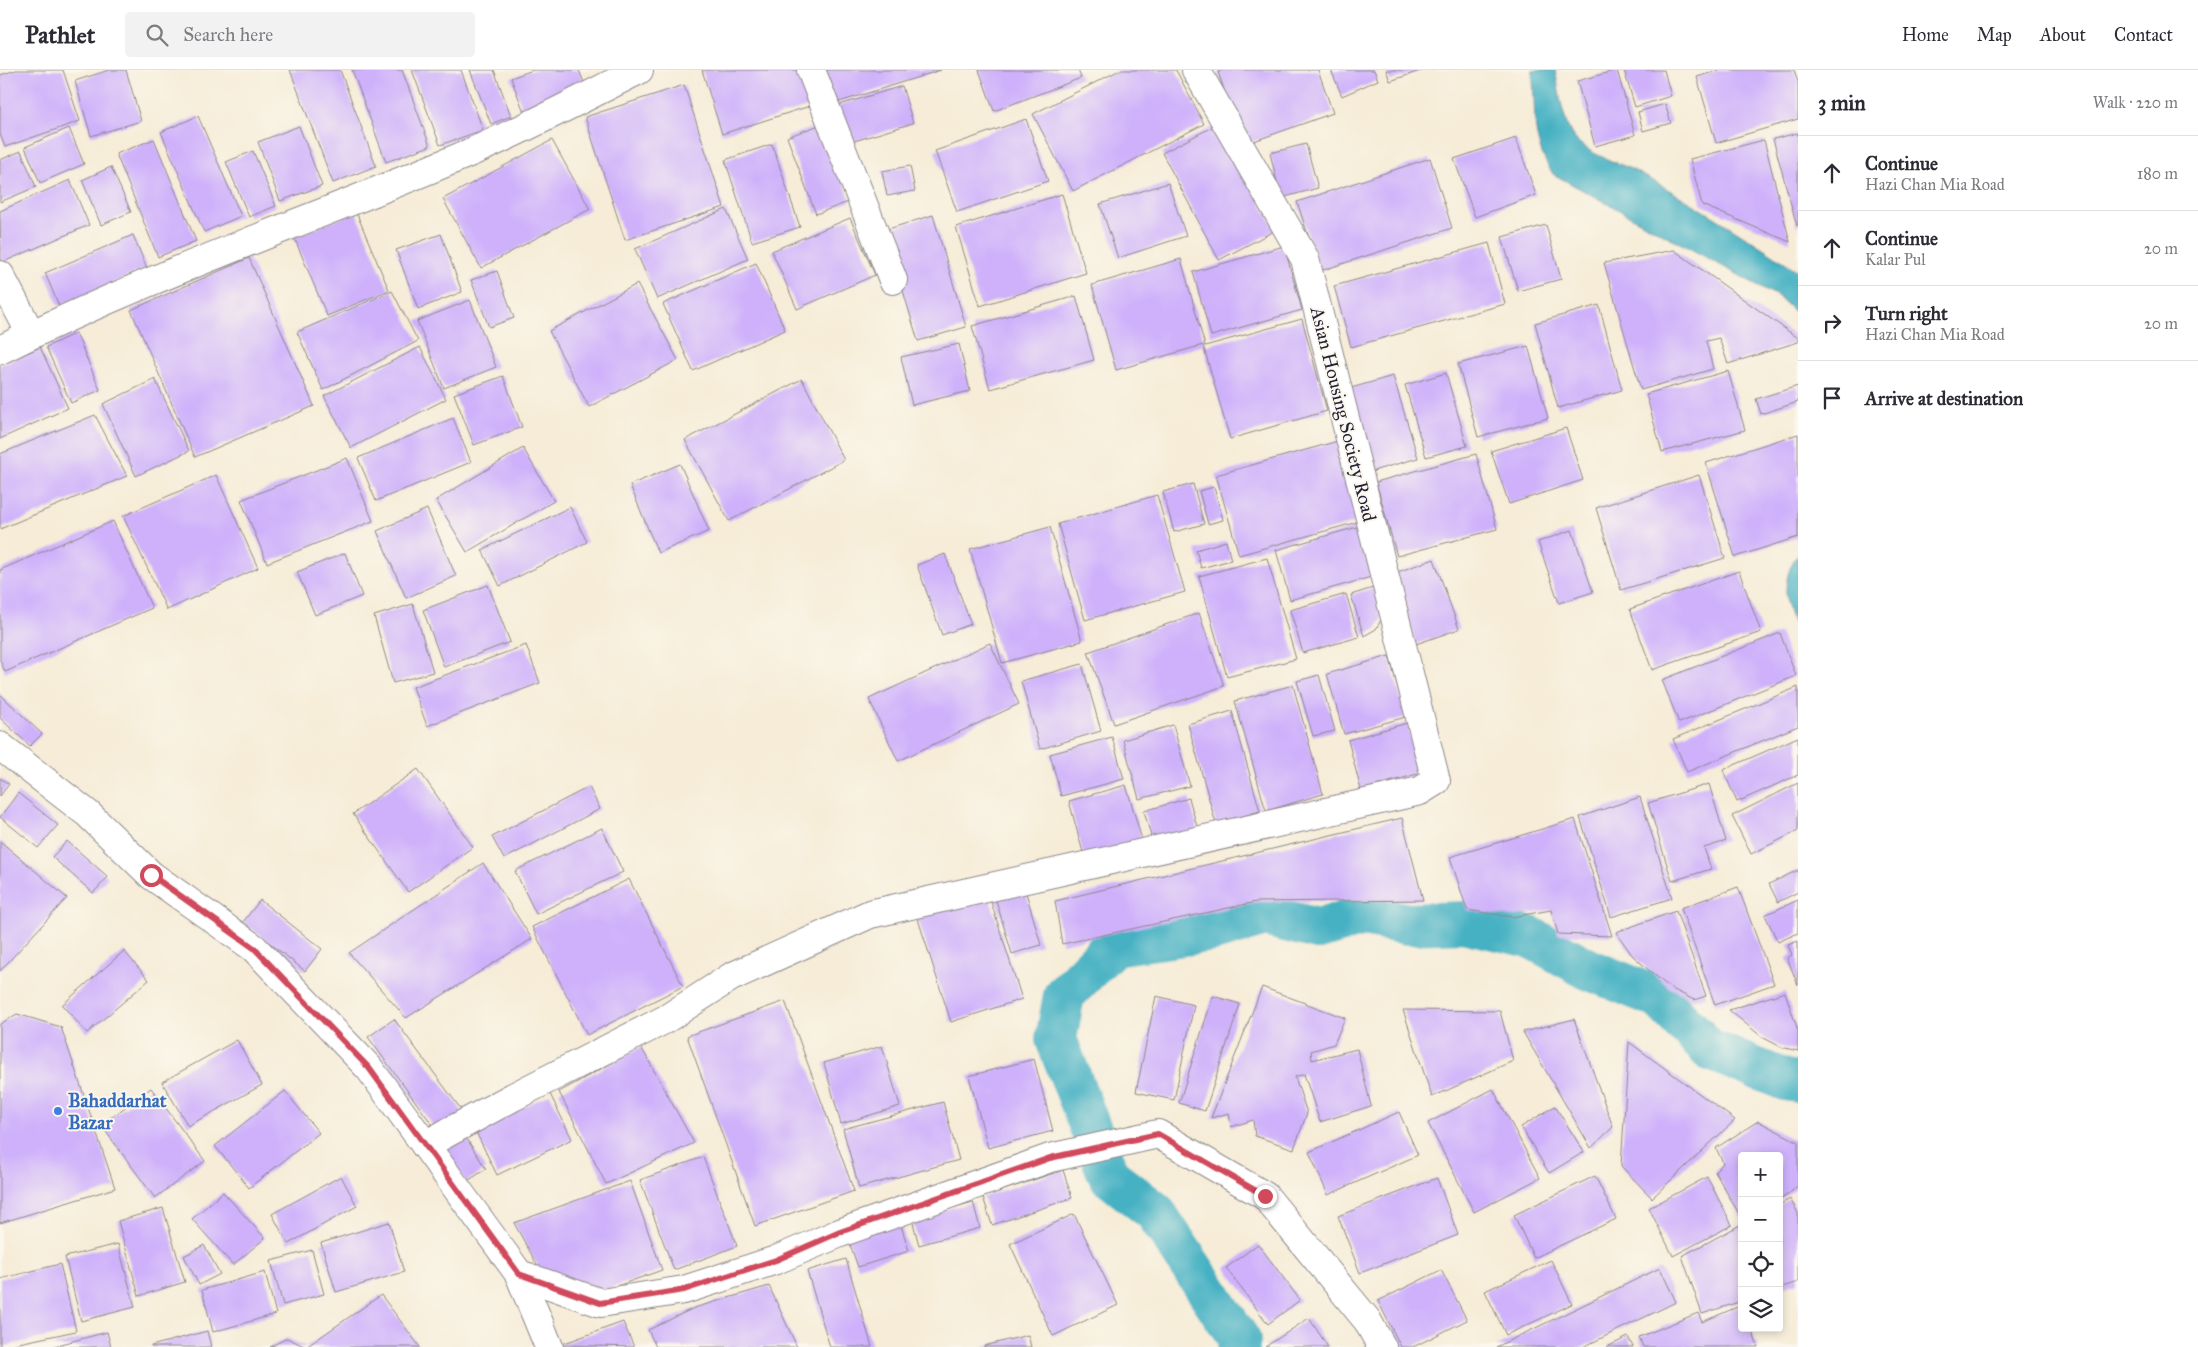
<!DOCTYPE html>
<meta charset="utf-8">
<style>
:root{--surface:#fff;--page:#f2f2f3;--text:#2b2b33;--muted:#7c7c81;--line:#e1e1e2}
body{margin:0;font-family:"IM FELL Great Primer",serif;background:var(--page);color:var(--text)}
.controls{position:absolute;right:15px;bottom:15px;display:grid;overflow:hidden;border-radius:5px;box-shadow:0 2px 8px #0003}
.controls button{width:45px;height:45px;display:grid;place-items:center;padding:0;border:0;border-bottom:1px solid var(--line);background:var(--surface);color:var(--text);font:25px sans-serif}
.stop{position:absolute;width:15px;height:15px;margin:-11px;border:4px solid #d1495b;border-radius:50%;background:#fff}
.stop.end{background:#d1495b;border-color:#fff;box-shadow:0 1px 5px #0008}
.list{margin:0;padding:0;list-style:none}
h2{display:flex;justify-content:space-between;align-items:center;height:65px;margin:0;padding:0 20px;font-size:21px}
h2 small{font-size:16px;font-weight:400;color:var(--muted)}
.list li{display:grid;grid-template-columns:32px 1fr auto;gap:15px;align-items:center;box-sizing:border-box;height:75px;padding:0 20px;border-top:1px solid var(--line)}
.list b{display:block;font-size:19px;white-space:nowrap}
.list p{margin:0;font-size:16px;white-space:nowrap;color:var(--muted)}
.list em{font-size:16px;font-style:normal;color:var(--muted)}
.icon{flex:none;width:28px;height:28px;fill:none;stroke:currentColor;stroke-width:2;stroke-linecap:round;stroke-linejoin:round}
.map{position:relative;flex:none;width:1798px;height:1277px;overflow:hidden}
header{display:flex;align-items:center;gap:30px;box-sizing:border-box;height:70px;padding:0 25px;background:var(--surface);border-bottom:1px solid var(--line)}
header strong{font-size:24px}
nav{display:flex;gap:28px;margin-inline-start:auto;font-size:18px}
.search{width:350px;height:45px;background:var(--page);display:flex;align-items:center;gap:12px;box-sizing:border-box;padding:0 18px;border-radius:5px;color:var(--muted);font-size:19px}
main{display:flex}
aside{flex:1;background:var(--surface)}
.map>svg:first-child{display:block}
.water{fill:#45b1c3;stroke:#346a7f}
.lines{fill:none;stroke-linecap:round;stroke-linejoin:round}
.canal{stroke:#45b1c3;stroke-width:42}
.building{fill:#ceb0fb}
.minor-casing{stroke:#8c8789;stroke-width:30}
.tertiary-casing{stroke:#8c8789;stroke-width:30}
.minor{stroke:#fff;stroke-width:28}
.tertiary{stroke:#fff;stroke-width:28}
.route{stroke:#d1495b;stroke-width:6}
.shop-dot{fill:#3f7fe0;stroke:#fbf7ec;stroke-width:2}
.labels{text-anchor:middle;stroke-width:4;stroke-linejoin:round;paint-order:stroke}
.street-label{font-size:19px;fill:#22223b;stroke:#fbf7ec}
.shop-label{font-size:19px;font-weight:bold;fill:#366cbe;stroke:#fbf7ec;text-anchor:start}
</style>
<header>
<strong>Pathlet</strong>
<div class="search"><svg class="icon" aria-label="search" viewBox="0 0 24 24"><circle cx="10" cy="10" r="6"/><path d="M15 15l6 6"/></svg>Search here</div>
<nav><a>Home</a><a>Map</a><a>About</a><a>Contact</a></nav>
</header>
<main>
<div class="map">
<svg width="1798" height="1277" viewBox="0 0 1798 1277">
<rect width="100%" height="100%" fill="#fbf7ec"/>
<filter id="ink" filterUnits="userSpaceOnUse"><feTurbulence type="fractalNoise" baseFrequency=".02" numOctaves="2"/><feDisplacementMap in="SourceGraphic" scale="10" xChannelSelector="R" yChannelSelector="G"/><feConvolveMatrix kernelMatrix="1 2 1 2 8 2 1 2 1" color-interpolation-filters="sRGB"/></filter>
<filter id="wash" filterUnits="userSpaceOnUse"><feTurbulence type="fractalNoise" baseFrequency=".0096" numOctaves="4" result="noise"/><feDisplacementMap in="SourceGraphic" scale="20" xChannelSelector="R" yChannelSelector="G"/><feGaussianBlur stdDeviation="1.12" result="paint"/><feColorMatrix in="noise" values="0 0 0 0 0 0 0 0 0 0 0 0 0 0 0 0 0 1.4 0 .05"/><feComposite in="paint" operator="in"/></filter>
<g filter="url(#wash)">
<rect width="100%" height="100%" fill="#f6ecd7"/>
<g class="water">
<path d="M1532 0H1555C1559 18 1563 56 1575 69 1591 86 1615 91 1635 101 1691 131 1745 166 1798 201V245L1779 227 1553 104C1529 68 1537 42 1532 0Z"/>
<path d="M1798 484V560C1782 539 1782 504 1798 484Z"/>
</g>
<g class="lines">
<polyline class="canal" points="1238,1277 1240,1270 1155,1142 1109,1106 1056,969 1064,925 1113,875 1213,861 1265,846 1318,859 1363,846 1408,854 1463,852 1530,867 1588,899 1659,928 1710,980 1785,1010 1798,1012"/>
</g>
<g id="blocks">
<g class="building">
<polygon points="16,0 63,0 80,51 5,77 0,64 0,5"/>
<polygon points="109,0 126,0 141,51 91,66 75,11"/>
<polygon points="290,0 340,0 376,96 333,113"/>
<polygon points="352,0 402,0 430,76 386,92"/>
<polygon points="412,0 461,0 483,60 440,75"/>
<polygon points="470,0 494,0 511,46 491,54"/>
<polygon points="533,0 579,0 586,18 524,42 511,8"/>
<polygon points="702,0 802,0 813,35 722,64"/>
<polygon points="823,0 941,0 833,34"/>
<polygon points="979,0 1078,0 1081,8 994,41"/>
<polygon points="1120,0 1176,0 1204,54 1073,121 1033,44"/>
<polygon points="1223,0 1318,0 1333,43 1243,75 1218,2"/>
<polygon points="1331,0 1374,0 1378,10 1342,26"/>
<polygon points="1386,0 1423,0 1390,11"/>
<polygon points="1617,0 1635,65 1595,76 1577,11"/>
<polygon points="1624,0 1664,0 1671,26 1635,37"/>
<polygon points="1719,0 1794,0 1798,12 1798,49 1716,73 1697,7"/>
<polygon points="684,15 724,137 625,170 585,47"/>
<polygon points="902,16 913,53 851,72 839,35"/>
<polygon points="1665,34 1671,53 1643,61 1638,42"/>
<polygon points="198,46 241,146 204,162 161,62"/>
<polygon points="1026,49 1048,111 957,142 935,81"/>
<polygon points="822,54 851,131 816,144 787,67"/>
<polygon points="1216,55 1276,160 1219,190 1162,83"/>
<polygon points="299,56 322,116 280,131 258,72"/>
<polygon points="69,58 84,94 40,113 25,77"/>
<polygon points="1798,63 1798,156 1797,156 1773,69"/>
<polygon points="1516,68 1536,125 1475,147 1454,89"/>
<polygon points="154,69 196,171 158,187 116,84"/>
<polygon points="552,70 590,139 481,198 443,129"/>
<polygon points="1764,70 1790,172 1702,135 1690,89"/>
<polygon points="772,74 800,157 752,172 725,90"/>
<polygon points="1306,74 1318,118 1281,128 1270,83"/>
<polygon points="21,81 36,117 0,132 0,90"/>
<polygon points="253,81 276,136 249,147 226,92"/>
<polygon points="1430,88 1452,158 1320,201 1297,132"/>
<polygon points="910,96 915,121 887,126 882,101"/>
<polygon points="111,97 131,142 101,155 82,110"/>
<polygon points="70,110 89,155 1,193 0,141"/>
<polygon points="1168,113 1186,166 1118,188 1100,134"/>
<polygon points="1062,124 1086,203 980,236 956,157"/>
<polygon points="726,139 748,189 657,229 635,179"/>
<polygon points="356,142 389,220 327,246 294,167"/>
<polygon points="933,145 966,257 918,271 885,160"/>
<polygon points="850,148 875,205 797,239 772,181"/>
<polygon points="1546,155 1561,209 1518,221 1502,167"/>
<polygon points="441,164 462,222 418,239 396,180"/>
<polygon points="133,165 147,198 59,236 45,203"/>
<polygon points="1489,173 1505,234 1351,277 1334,216"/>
<polygon points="1284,176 1302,240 1211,266 1193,202"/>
<polygon points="1674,180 1798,268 1798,272 1728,294 1719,268 1706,271 1713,299 1641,320 1604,193"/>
<polygon points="249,188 314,336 195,387 131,240"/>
<polygon points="1181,189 1205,276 1302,249 1327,341 1230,369 1203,275 1116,300 1092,215"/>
<polygon points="756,193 785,260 693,301 663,234"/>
<polygon points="497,201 514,248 489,257 471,210"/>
<polygon points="637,214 678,290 589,337 549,261"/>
<polygon points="392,221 418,271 323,320 297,262"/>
<polygon points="1076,226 1094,290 990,319 972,256"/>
<polygon points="470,230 496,297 444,318 417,251"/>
<polygon points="1599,235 1622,320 1558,338 1535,253"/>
<polygon points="76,263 100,320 71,333 46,277"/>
<polygon points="959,274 970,321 912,335 901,287"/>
<polygon points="1528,276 1548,348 1478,367 1458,294"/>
<polygon points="40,277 68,338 0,369 0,295"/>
<polygon points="420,277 446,329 351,378 324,326"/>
<polygon points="1728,301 1745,360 1662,382 1646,324"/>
<polygon points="1446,303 1467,376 1426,387 1405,315"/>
<polygon points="503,306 522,357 474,375 454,324"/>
<polygon points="1393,306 1418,388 1369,402 1344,320"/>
<polygon points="155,309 189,381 136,406 103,334"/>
<polygon points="802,309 844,390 729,451 685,370"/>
<polygon points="1798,316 1798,332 1761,344 1756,329"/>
<polygon points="95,345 127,406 0,459 0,384"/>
<polygon points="453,348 471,392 376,431 358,388"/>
<polygon points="1566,358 1583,410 1509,434 1491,381"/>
<polygon points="1798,364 1798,467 1735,487 1706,393"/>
<polygon points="1338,371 1361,451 1239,485 1216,405"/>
<polygon points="523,378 554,431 467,482 436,430"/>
<polygon points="1476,384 1497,459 1397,486 1376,412"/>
<polygon points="347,388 373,451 267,493 241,430"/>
<polygon points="680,394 709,461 658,483 630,415"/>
<polygon points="216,405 258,498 167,540 123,446"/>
<polygon points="1699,405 1725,488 1621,520 1596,438"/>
<polygon points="1193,414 1204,454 1174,462 1163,422"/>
<polygon points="1214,417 1223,450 1208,454 1199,421"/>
<polygon points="1157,425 1185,522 1085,550 1058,454"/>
<polygon points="570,437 587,472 500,516 482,480"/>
<polygon points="427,439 456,506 406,528 377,461"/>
<polygon points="113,451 152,538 5,602 0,590 0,500"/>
<polygon points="1368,454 1382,504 1290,530 1276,480"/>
<polygon points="1050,457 1082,571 1002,593 970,479"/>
<polygon points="1572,460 1593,522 1559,533 1538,472"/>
<polygon points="1226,471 1231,490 1201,498 1196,480"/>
<polygon points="345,483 362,526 315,545 297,502"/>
<polygon points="945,484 971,554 942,565 917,495"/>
<polygon points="1267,488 1296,589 1227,607 1199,506"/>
<polygon points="1434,489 1459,559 1416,574 1392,504"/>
<polygon points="1739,501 1761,562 1652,600 1630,539"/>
<polygon points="488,515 510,572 444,597 423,540"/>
<polygon points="1379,516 1383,538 1381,550 1376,559 1364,566 1351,525"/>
<polygon points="1346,524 1359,567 1303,583 1290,540"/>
<polygon points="413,534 433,602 393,613 374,546"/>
<polygon points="1199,543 1224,616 1114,654 1088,582"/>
<polygon points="1780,563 1796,606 1679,653 1662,610"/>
<polygon points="990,573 1019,634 898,691 869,629"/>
<polygon points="526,575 540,613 427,656 413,617"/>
<polygon points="1389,586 1406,647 1344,664 1327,604"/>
<polygon points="1082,594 1101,661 1040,679 1021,611"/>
<polygon points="1319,605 1335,661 1313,666 1297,611"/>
<polygon points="1293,615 1323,724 1266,741 1235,631"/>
<polygon points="1798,617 1798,656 1687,702 1673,669"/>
<polygon points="0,624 42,664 30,676 0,648"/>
<polygon points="1232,641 1260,741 1216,754 1188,654"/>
<polygon points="1407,653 1421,703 1361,720 1348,670"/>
<polygon points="1173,655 1190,716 1139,729 1123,670"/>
<polygon points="1112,667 1124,709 1061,726 1050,684"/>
<polygon points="1798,667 1798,705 1737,732 1723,700"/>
<polygon points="418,699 473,777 408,822 353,744"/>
<polygon points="0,708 9,714 0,726"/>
<polygon points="1798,713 1798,761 1751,784 1732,746"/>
<polygon points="1709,714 1726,771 1704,778 1711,799 1672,811 1648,733"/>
<polygon points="1126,715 1142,770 1084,786 1069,731"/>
<polygon points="589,717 600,739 504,789 492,767"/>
<polygon points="18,723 58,755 38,778 0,747"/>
<polygon points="1640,727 1672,828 1611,847 1580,747"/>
<polygon points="1189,728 1198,760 1153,773 1144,741"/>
<polygon points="1402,748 1423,830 1256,832 1062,874 1055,831"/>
<polygon points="1575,749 1612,866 1558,864 1551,840 1512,847 1467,840 1450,787"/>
<polygon points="602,758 623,802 536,844 515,801"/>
<polygon points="0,771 67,828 0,901"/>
<polygon points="67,771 108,807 93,823 52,787"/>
<polygon points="483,793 532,869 406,948 349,883"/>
<polygon points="1798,800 1798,822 1778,832 1769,814"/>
<polygon points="629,809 683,916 587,965 532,857"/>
<polygon points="1738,817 1774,914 1715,935 1681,838"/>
<polygon points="1025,819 1041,875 1012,884 995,827"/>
<polygon points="988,823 1022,929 951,952 917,846"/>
<polygon points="260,830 322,879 305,901 243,852"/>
<polygon points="1798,830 1798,863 1778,872 1765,845"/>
<polygon points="1676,841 1706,926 1694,930 1670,918 1650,901 1632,885 1616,862"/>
<polygon points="1798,871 1798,915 1787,888 1792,885 1788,875"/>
<polygon points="124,881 149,910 87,963 62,935"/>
<polygon points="1262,917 1345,948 1334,974 1311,981 1312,990 1357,979 1371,1036 1320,1052 1304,1004 1295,1007 1307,1043 1294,1079 1255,1066 1253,1050 1231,1057 1229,1043 1211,1048"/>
<polygon points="1785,922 1798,961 1798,981 1781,977 1762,967 1729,940"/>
<polygon points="1156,926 1194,935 1174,1030 1136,1022"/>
<polygon points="1213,926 1240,934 1205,1041 1179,1033"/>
<polygon points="785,931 854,1121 755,1156 687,966"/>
<polygon points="1403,940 1500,941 1513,991 1432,1027"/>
<polygon points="17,944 61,957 115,1118 0,1153 0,954"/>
<polygon points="394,949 463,1042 437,1061 368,967"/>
<polygon points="1574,949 1613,1057 1591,1078 1523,962"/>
<polygon points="237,970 262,1015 188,1056 162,1012"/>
<polygon points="1629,972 1735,1050 1652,1128 1621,1096"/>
<polygon points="882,976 900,1036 841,1054 824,993"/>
<polygon points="641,977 694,1073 606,1114 559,1022"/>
<polygon points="1034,989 1053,1061 988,1078 969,1006"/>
<polygon points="151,1018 205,1091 155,1128 101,1055"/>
<polygon points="1493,1019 1540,1108 1474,1142 1428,1053"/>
<polygon points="285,1021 319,1063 249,1118 215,1076"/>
<polygon points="550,1024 572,1069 497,1105 475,1060"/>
<polygon points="943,1032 959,1090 859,1118 843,1059"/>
<polygon points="1555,1036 1584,1082 1549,1103 1521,1057"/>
<polygon points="1399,1042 1418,1085 1328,1125 1309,1082"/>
<polygon points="1758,1051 1798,1072 1798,1115 1789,1124 1779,1130 1779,1086 1742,1086 1742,1149 1715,1102 1723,1093 1716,1078"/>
<polygon points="465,1066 486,1099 466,1112 445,1079"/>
<polygon points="703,1087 737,1176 674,1200 640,1110"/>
<polygon points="1063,1100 1072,1128 992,1155 983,1127"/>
<polygon points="341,1106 357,1136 288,1174 272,1144"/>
<polygon points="1595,1106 1616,1149 1534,1188 1514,1145"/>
<polygon points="1707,1107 1732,1155 1673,1186 1649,1138"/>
<polygon points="1437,1108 1458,1165 1360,1203 1338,1146"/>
<polygon points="630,1111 662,1200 603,1221 539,1198 514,1153"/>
<polygon points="223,1122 265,1168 233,1195 192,1149"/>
<polygon points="1790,1129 1798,1143 1798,1212 1779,1218 1779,1135"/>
<polygon points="973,1132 980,1158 919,1175 912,1149"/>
<polygon points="163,1138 185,1212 139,1226 118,1151"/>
<polygon points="1074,1144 1118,1235 1053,1266 1010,1174"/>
<polygon points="389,1152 404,1202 336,1222 321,1173"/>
<polygon points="900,1152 909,1181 858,1197 848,1169"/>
<polygon points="1742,1154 1742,1231 1702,1244 1682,1186"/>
<polygon points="118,1174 135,1237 81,1251 65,1187"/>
<polygon points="1258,1174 1300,1230 1268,1254 1226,1198"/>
<polygon points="204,1175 220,1204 199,1215 184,1186"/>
<polygon points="312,1180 324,1224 283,1235 271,1191"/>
<polygon points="846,1189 872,1277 830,1277 807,1201"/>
<polygon points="1551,1190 1572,1234 1506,1265 1485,1221"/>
<polygon points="60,1194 76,1261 0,1277 0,1209"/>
<polygon points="1660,1198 1676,1232 1583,1277 1496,1277"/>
<polygon points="1441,1200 1467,1250 1413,1277 1401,1277 1378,1231"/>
<polygon points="265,1202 276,1244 213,1262 202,1220"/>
<polygon points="769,1216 797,1277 656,1277 648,1260 694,1238"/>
<polygon points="381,1225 420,1277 270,1277 287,1268 306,1277"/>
<polygon points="1742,1235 1742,1258 1751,1258 1758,1277 1643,1277 1639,1267 1698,1243 1702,1252"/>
<polygon points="1309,1248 1328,1277 1265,1277"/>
<polygon points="623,1252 634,1277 559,1275"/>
<polygon points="207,1261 211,1277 151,1277 151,1276"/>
<polygon points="107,1262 111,1277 54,1277 54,1276"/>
<polygon points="1028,1265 1031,1277 984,1277 984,1276"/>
<polygon points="1628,1267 1633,1277 1607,1277"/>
</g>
</g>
</g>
<g filter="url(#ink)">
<use href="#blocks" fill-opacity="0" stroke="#8c8789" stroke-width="1"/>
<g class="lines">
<g class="minor-casing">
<g id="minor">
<polyline points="811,0 893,210"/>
<polyline points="0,205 31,264"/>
<path d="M0 280C154 203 318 148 476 80 531 56 585 27 639 0"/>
<polyline points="425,1075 513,1027 666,949 731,907 870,844 1420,721 1436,711 1305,189 1196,0"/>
<polyline points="519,1204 549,1277"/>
</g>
</g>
<g class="tertiary-casing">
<polyline id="tertiary" points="0,676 88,744 151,805 254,878 369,998 519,1204 601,1233 684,1220 776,1190 840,1163 1050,1088 1158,1064 1265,1126 1367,1250 1382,1277"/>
</g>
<use href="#minor" class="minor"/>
<use href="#tertiary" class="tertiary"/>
</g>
</g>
<g class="lines" filter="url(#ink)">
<polyline class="route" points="151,805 254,878 369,998 519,1204 600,1233 684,1220 776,1190 840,1162 1050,1088 1158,1064 1265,1126"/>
</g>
<circle class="shop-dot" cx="58" cy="1041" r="5"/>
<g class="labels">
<g class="street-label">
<text transform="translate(1344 344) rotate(76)" y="7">Asian Housing Society Road</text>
</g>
<g class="shop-label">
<text x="68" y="1037">Bahaddarhat<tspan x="68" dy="22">Bazar</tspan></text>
</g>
</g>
</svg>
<div class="controls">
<button>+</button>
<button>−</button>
<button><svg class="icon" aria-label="locate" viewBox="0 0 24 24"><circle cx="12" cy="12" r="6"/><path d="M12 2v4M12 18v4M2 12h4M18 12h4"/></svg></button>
<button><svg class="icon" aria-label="layers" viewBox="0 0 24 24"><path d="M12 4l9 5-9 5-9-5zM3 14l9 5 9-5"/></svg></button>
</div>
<div class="stop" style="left:151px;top:805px"></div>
<div class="stop end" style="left:1265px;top:1126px"></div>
</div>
<aside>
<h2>3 min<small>Walk · 220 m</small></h2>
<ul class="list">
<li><svg class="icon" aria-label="ahead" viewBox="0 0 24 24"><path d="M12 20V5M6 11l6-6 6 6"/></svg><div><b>Continue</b><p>Hazi Chan Mia Road</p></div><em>180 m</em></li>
<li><svg class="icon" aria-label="ahead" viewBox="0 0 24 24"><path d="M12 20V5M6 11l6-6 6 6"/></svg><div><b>Continue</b><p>Kalar Pul</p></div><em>20 m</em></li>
<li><svg class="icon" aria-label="right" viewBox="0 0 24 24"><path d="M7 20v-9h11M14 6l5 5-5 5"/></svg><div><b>Turn right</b><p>Hazi Chan Mia Road</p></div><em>20 m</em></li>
<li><svg class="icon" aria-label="arrive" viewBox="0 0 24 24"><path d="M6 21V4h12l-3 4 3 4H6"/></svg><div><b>Arrive at destination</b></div></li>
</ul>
</aside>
</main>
